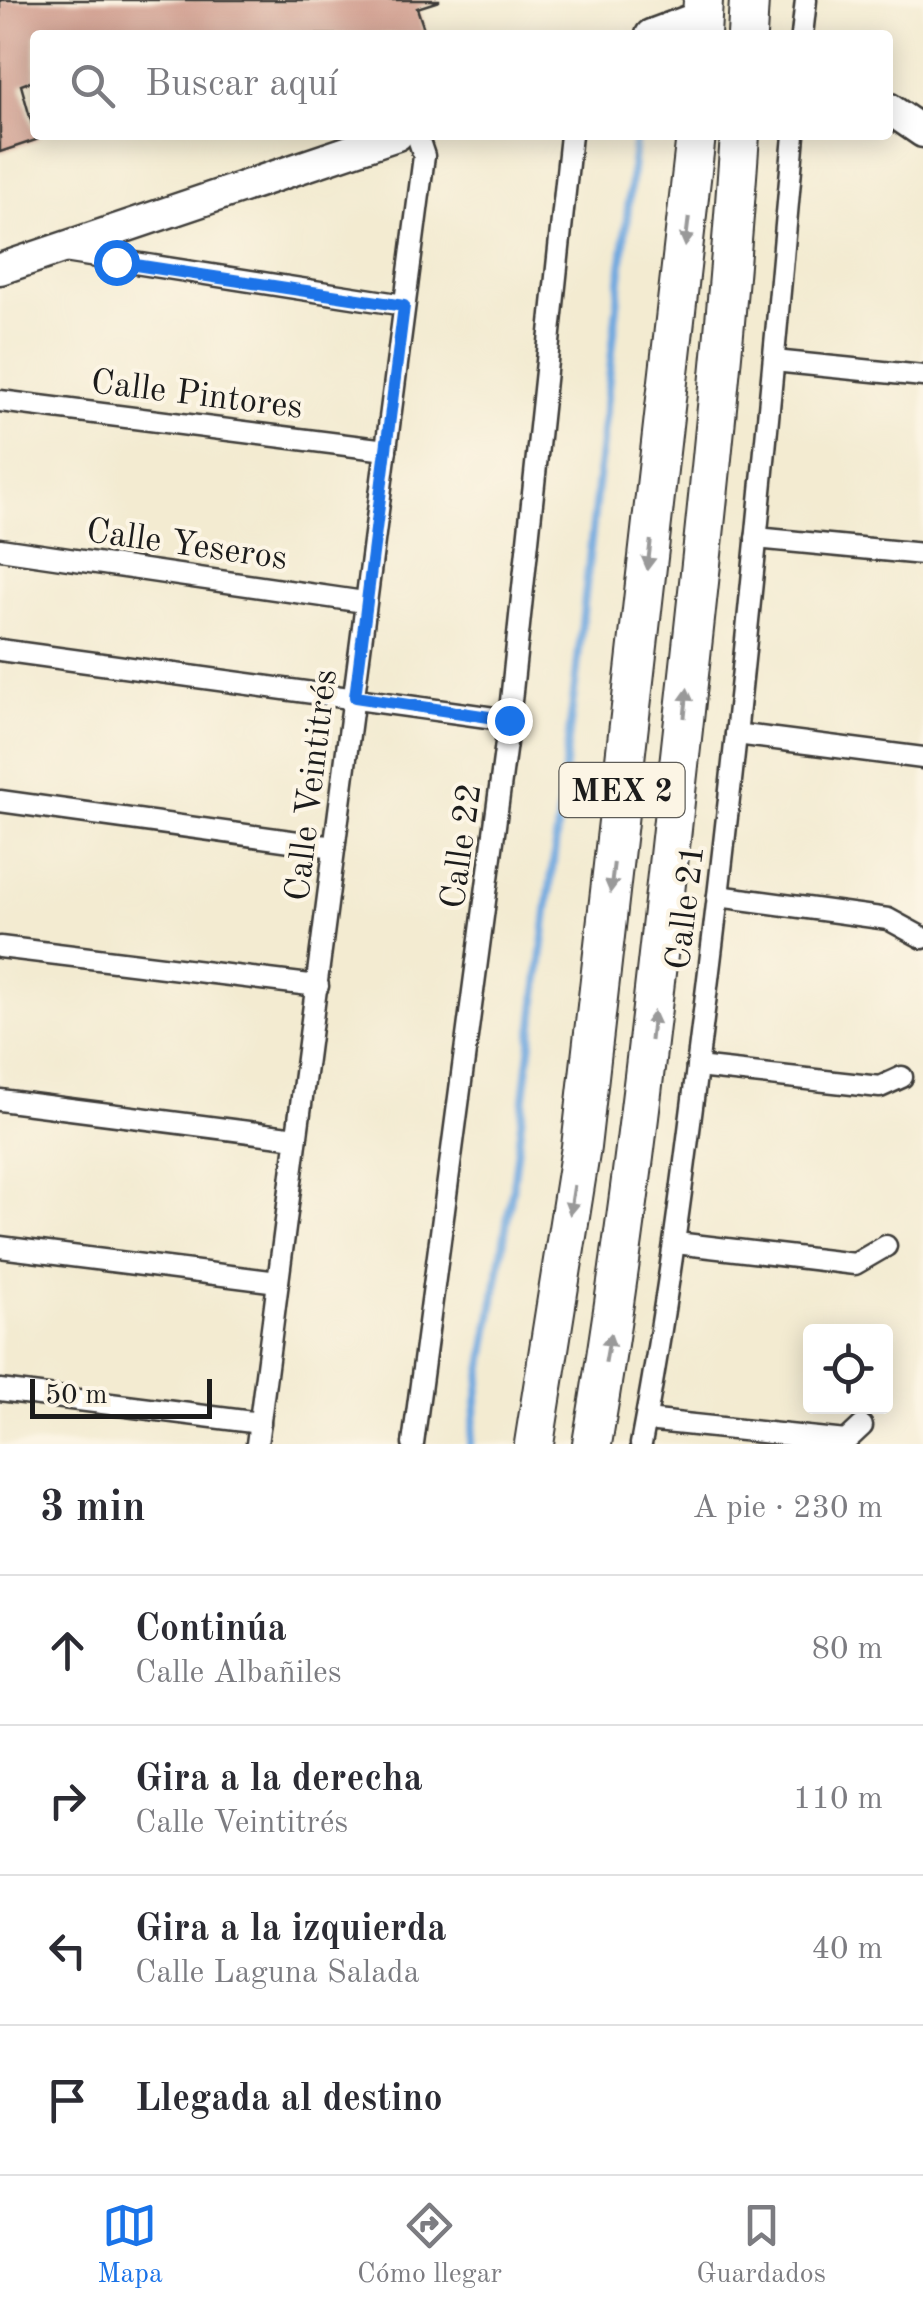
<!DOCTYPE html>
<html lang="es">
<meta charset="utf-8">
<style>
:root{--surface:#fff;--page:#f2f2f3;--text:#2b2b33;--muted:#7c7c81;--line:#e1e1e2;--accent:#1a73e8}
body{margin:0;font-family:"Old Standard TT",serif;background:var(--page);color:var(--text)}
.controls{position:absolute;right:30px;bottom:30px;display:grid;overflow:hidden;border-radius:10px;box-shadow:0 5px 25px #0003}
.controls button{width:90px;height:90px;display:grid;place-items:center;padding:0;border:0;border-bottom:2px solid var(--line);background:var(--surface);color:var(--text);font:50px sans-serif}
.scale{position:absolute;left:30px;bottom:25px;width:182px;box-sizing:border-box;padding-left:10px;border:5px solid #1c1c1c;border-top:0;font-size:28px;line-height:35px;white-space:nowrap;color:#1c1c1c;-webkit-text-stroke:8px #fcf5e5;paint-order:stroke}
.stop{position:absolute;width:30px;height:30px;margin:-22px;border:8px solid #1a73e8;border-radius:50%;background:#fff}
.stop.end{background:#1a73e8;border-color:#fff;box-shadow:0 2px 10px #0008}
.list{margin:0;padding:0;list-style:none}
h2{display:flex;justify-content:space-between;align-items:center;height:130px;margin:0;padding:0 40px;font-size:42px}
h2 small{font-size:32px;font-weight:400;color:var(--muted)}
.list li{display:grid;grid-template-columns:65px 1fr auto;gap:30px;align-items:center;box-sizing:border-box;height:150px;padding:0 40px;border-top:2px solid var(--line)}
.list b{display:block;font-size:38px;white-space:nowrap}
.list p{margin:0;font-size:32px;white-space:nowrap;color:var(--muted)}
.list em{font-size:32px;font-style:normal;color:var(--muted)}
.icon{flex:none;width:55px;height:55px;fill:none;stroke:currentColor;stroke-width:2;stroke-linecap:round;stroke-linejoin:round}
.map{position:relative;flex:none;width:923px;height:1444px;overflow:hidden}
.search{position:absolute;background:var(--surface);box-shadow:0 5px 25px #0003;left:30px;right:30px;top:30px;height:110px;display:flex;align-items:center;gap:25px;box-sizing:border-box;padding:0 35px;border-radius:10px;color:var(--muted);font-size:38px}
.sheet{height:730px;background:var(--surface)}
nav{display:flex;justify-content:space-around;align-items:center;box-sizing:border-box;height:140px;border-top:2px solid var(--line);background:var(--surface);font-size:28px;color:var(--muted)}
nav a{display:grid;justify-items:center;gap:5px}
nav .on{color:var(--accent)}
.map>svg:first-child{display:block}
.lines{fill:none;stroke-linecap:round;stroke-linejoin:round}
.stream{stroke:#70a8df;stroke-width:8}
.building{fill:#ce9889}
.street-casing{stroke:#3c3b37;stroke-width:25}
.secondary-casing{stroke:#3c3b37;stroke-width:35}
.highway-casing{stroke:#3c3b37;stroke-width:42}
.street{stroke:#fff;stroke-width:20}
.secondary{stroke:#fff;stroke-width:30}
.highway{stroke:#fff;stroke-width:38}
.oneway{fill:#999}
.route{stroke:#1a73e8;stroke-width:12}
.labels{text-anchor:middle;stroke-width:8;stroke-linejoin:round;paint-order:stroke}
.shield{fill:#fcf5e5;stroke:#5f5d58;stroke-width:2.5}
.shield-label{font-size:32px;font-weight:bold;fill:#1c1c1c}
.street-label{font-size:35px;fill:#1c1c1c;stroke:#fcf5e5}
</style>
<div class="map">
<svg width="923" height="1444" viewBox="0 0 923 1444">
<rect width="100%" height="100%" fill="#fcf5e5"/>
<filter id="ink" filterUnits="userSpaceOnUse"><feTurbulence type="fractalNoise" baseFrequency=".01" numOctaves="2"/><feDisplacementMap in="SourceGraphic" scale="20" xChannelSelector="R" yChannelSelector="G"/><feConvolveMatrix kernelMatrix="1 2 1 2 8 2 1 2 1" color-interpolation-filters="sRGB"/></filter>
<filter id="wash" filterUnits="userSpaceOnUse"><feTurbulence type="fractalNoise" baseFrequency=".0048" numOctaves="4" result="noise"/><feDisplacementMap in="SourceGraphic" scale="40" xChannelSelector="R" yChannelSelector="G"/><feGaussianBlur stdDeviation="2.25" result="paint"/><feColorMatrix in="noise" values="0 0 0 0 0 0 0 0 0 0 0 0 0 0 0 0 0 1.4 0 .05"/><feComposite in="paint" operator="in"/></filter>
<g filter="url(#wash)">
<rect width="100%" height="100%" fill="#f3ebd1"/>
<g class="lines">
<polyline class="stream" points="470,1444 514,1179 576,677 636,135"/>
</g>
<g id="blocks">
<polygon class="building" points="0,0 439,0 439,1 417,8 426,35 35,35 35,80 21,85 35,135 39,139 0,152"/>
</g>
</g>
<g filter="url(#ink)">
<use href="#blocks" fill-opacity="0" stroke="#3c3b37" stroke-width="2.5"/>
<g class="lines">
<g class="street-casing">
<g id="street">
<polyline points="802,35 806,0"/>
<polyline points="58,251 404,305"/>
<polyline points="774,361 923,376"/>
<polyline points="0,401 386,450"/>
<polyline points="756,538 923,554"/>
<polyline points="0,549 364,602"/>
<polyline points="0,650 509,720"/>
<polyline points="736,734 923,758"/>
<polyline points="0,801 334,847"/>
<polyline points="718,896 888,919 923,938"/>
<polyline points="0,947 318,986"/>
<polyline points="697,1067 880,1087 902,1077"/>
<polyline points="0,1100 296,1138"/>
<polyline points="676,1243 855,1264 886,1246"/>
<polyline points="0,1247 278,1282"/>
<polyline points="0,1390 260,1423"/>
<polyline points="646,1420 846,1441 862,1426"/>
<polyline points="257,1444 424,156 417,135"/>
<polyline points="413,1444 509,720 571,135"/>
<path d="M641 1444C670 1292 688 1140 707 987 742 704 769 419 794 135"/>
</g>
</g>
<g class="secondary-casing">
<g id="secondary">
<polyline points="651,35 702,16"/>
<polyline points="888,108 923,132"/>
<polyline points="0,269 397,135"/>
</g>
</g>
<g class="highway-casing">
<g id="highway">
<polyline points="701,35 703,0"/>
<polyline points="747,35 749,0"/>
<polyline points="534,1444 581,1147 696,135"/>
<path d="M592 1444C629 1225 653 1004 677 783 701 567 725 352 740 135"/>
</g>
</g>
<use href="#street" class="street"/>
<use href="#secondary" class="secondary"/>
<use href="#highway" class="highway"/>
</g>
<defs><path id="oneway-solid" d="M-6-.8H1V-3.2L6.5 0L1 3.2V.8H-6Z" transform="scale(2.5)"/></defs>
<g class="oneway">
<use href="#oneway-solid" transform="translate(687 232) rotate(97)"/>
<use href="#oneway-solid" transform="translate(649 555) rotate(97)"/>
<use href="#oneway-solid" transform="translate(686 703) rotate(-84)"/>
<use href="#oneway-solid" transform="translate(612 878) rotate(97)"/>
<use href="#oneway-solid" transform="translate(652 1026) rotate(-84)"/>
<use href="#oneway-solid" transform="translate(572 1200) rotate(99)"/>
<use href="#oneway-solid" transform="translate(608 1348) rotate(-80)"/>
</g>
</g>
<g class="lines" filter="url(#ink)">
<polyline class="route" points="116,262 404,306 355,697 509,720"/>
</g>
<g class="labels">
<rect class="shield" x="559.5" y="763" width="125" height="54" rx="8"/>
<g class="shield-label">
<text x="622" y="801">MEX 2</text>
</g>
<g class="street-label">
<text transform="translate(197 393) rotate(7)" y="12">Calle Pintores</text>
<text transform="translate(187 543) rotate(8)" y="12">Calle Yeseros</text>
<text transform="translate(310 785) rotate(-83)" y="12">Calle Veintitrés</text>
<text transform="translate(460 846) rotate(-82)" y="12">Calle 22</text>
<text transform="translate(684 907) rotate(-83)" y="12">Calle 21</text>
</g>
</g>
</svg>
<div class="controls">
<button><svg class="icon" aria-label="locate" viewBox="0 0 24 24"><circle cx="12" cy="12" r="6"/><path d="M12 2v4M12 18v4M2 12h4M18 12h4"/></svg></button>
</div>
<div class="scale">50 m</div>
<div class="stop" style="left:116px;top:262px"></div>
<div class="stop end" style="left:509px;top:720px"></div>
<div class="search"><svg class="icon" aria-label="search" viewBox="0 0 24 24"><circle cx="10" cy="10" r="6"/><path d="M15 15l6 6"/></svg>Buscar aquí</div>
</div>
<section class="sheet">
<h2>3 min<small>A pie · 230 m</small></h2>
<ul class="list">
<li><svg class="icon" aria-label="ahead" viewBox="0 0 24 24"><path d="M12 20V5M6 11l6-6 6 6"/></svg><div><b>Continúa</b><p>Calle Albañiles</p></div><em>80 m</em></li>
<li><svg class="icon" aria-label="right" viewBox="0 0 24 24"><path d="M7 20v-9h11M14 6l5 5-5 5"/></svg><div><b>Gira a la derecha</b><p>Calle Veintitrés</p></div><em>110 m</em></li>
<li><svg class="icon" aria-label="left" viewBox="0 0 24 24"><path d="M17 20v-9H6M10 6l-5 5 5 5"/></svg><div><b>Gira a la izquierda</b><p>Calle Laguna Salada</p></div><em>40 m</em></li>
<li><svg class="icon" aria-label="arrive" viewBox="0 0 24 24"><path d="M6 21V4h12l-3 4 3 4H6"/></svg><div><b>Llegada al destino</b></div></li>
</ul>
</section>
<nav>
<a class="on"><svg class="icon" aria-label="map" viewBox="0 0 24 24"><path d="M3 6l6-2 6 2 6-2v14l-6 2-6-2-6 2zM9 4v14M15 6v14"/></svg>Mapa</a>
<a><svg class="icon" aria-label="directions" viewBox="0 0 24 24"><path d="M12 3l9 9-9 9-9-9zM9 14v-3h6M13 9l2 2-2 2"/></svg>Cómo llegar</a>
<a><svg class="icon" aria-label="saved" viewBox="0 0 24 24"><path d="M7 4h10v16l-5-4-5 4z"/></svg>Guardados</a>
</nav>
